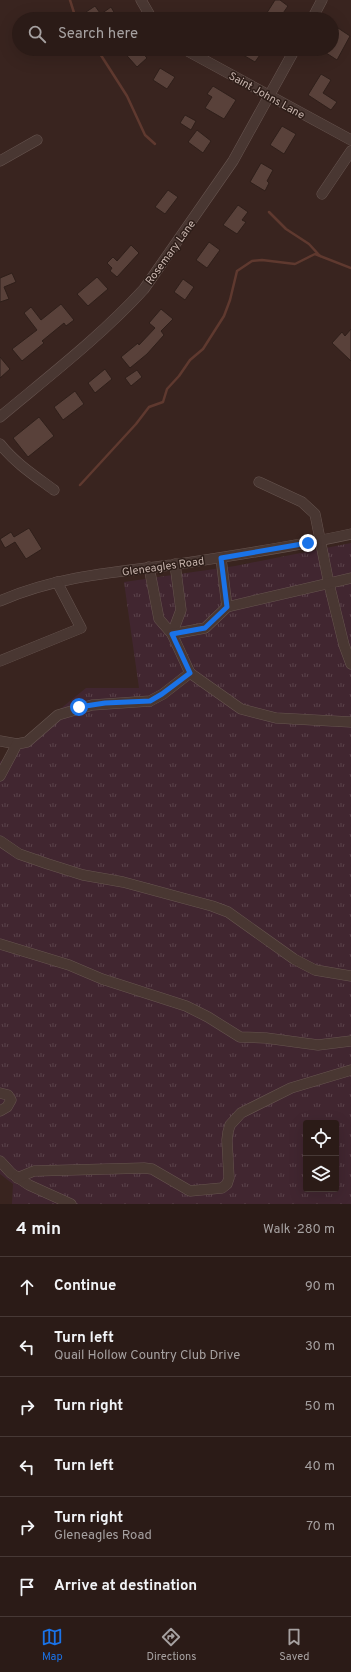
<!DOCTYPE html>
<meta charset="utf-8">
<style>
:root{--surface:#2b1b17;--page:#332420;--text:#f1f3f6;--muted:#a6a1a1;--line:#473936;--accent:#1a73e8}
body{margin:0;font-family:Overpass,sans-serif;background:var(--page);color:var(--text)}
.controls{position:absolute;right:12px;bottom:12px;display:grid;overflow:hidden;border-radius:4px;box-shadow:0 4px 16px #0002}
.controls button{width:36px;height:36px;display:grid;place-items:center;padding:0;border:0;border-bottom:1px solid var(--line);background:var(--surface);color:var(--text);font:20px sans-serif}
.stop{position:absolute;width:12px;height:12px;margin:-9px;border:3px solid #1a73e8;border-radius:50%;background:#fff}
.stop.end{background:#1a73e8;border-color:#fff;box-shadow:0 1px 4px #0008}
.list{margin:0;padding:0;list-style:none}
h2{display:flex;justify-content:space-between;align-items:center;height:52px;margin:0;padding:0 16px;font-size:17px}
h2 small{font-size:13px;font-weight:400;color:var(--muted)}
.list li{display:grid;grid-template-columns:26px 1fr auto;gap:12px;align-items:center;box-sizing:border-box;height:60px;padding:0 16px;border-top:1px solid var(--line)}
.list b{display:block;font-size:15px;white-space:nowrap}
.list p{margin:0;font-size:13px;white-space:nowrap;color:var(--muted)}
.list em{font-size:13px;font-style:normal;color:var(--muted)}
.icon{flex:none;width:22px;height:22px;fill:none;stroke:currentColor;stroke-width:2;stroke-linecap:round;stroke-linejoin:round}
.map{position:relative;flex:none;width:351px;height:1204px;overflow:hidden}
.search{position:absolute;background:var(--surface);box-shadow:0 4px 16px #0002;left:12px;right:12px;top:12px;height:44px;display:flex;align-items:center;gap:10px;box-sizing:border-box;padding:0 14px;border-radius:22px;color:var(--muted);font-size:15px}
.sheet{height:412px;background:var(--surface)}
nav{display:flex;justify-content:space-around;align-items:center;box-sizing:border-box;height:56px;border-top:1px solid var(--line);background:var(--surface);font-size:11px;color:var(--muted)}
nav a{display:grid;justify-items:center;gap:2px}
nav .on{color:var(--accent)}
.map>svg:first-child{display:block}
.grass{fill:url(#grass-tufts);fill-rule:evenodd}
.lines{fill:none;stroke-linecap:round;stroke-linejoin:round}
.stream{stroke:#5f392f;stroke-width:2.5}
.building{fill:#59413a;stroke:#2f1f1a}
.minor-casing{stroke:#675550;stroke-width:11}
.minor{stroke:#493732;stroke-width:10}
.route{stroke:#1a73e8;stroke-width:5}
.labels{text-anchor:middle;stroke-width:3;stroke-linejoin:round;paint-order:stroke}
.street-label{font-size:11px;fill:#c6b3ac;stroke:#2d1d18}
</style>
<div class="map">
<svg width="351" height="1204" viewBox="0 0 351 1204">
<defs>
<pattern id="grass-tufts" width="24" height="20" patternUnits="userSpaceOnUse"><rect width="24" height="20" fill="#412630"/><path d="M3 7l-1-3M5 7V3M7 7l1-3M15 17l-1-3M17 17v-4M19 17l1-3" fill="none" stroke="#5b434b"/></pattern>
</defs>
<rect width="100%" height="100%" fill="#39241f"/>
<path class="grass" d="M351 543V1204H12L13 1184 0 1174V762L17 744 86 688H139L124 582 235 566ZM306 1123H336V1189H306Z"/>
<g class="lines">
<g class="stream">
<polyline points="70,0 76,19"/>
<polyline points="97,49 127,96 145,135 155,144"/>
<polyline points="269,212 286,229 309,244 320,256"/>
<polyline points="80,485 136,424 149,407 163,402 167,389 179,376 190,360 203,349 224,316 230,300 237,271 252,261 262,260 295,264 315,254 351,268"/>
</g>
</g>
<g class="building">
<polygon points="275,0 280,0 288,6 279,19 263,19"/>
<polygon points="95,6 100,13 90,19 86,12"/>
<polygon points="111,7 118,19 104,19 101,14"/>
<polygon points="338,28 350,36 337,60 320,49 332,49 332,37"/>
<polygon points="121,49 139,49 147,58 137,67"/>
<polygon points="233,49 264,49 255,62"/>
<polygon points="160,68 175,77 167,89 153,80"/>
<polygon points="321,74 331,80 323,93 337,102 331,110 308,95"/>
<polygon points="213,86 236,100 224,119 205,108 212,97 207,94"/>
<polygon points="185,115 196,121 191,130 180,123"/>
<polygon points="282,126 296,134 284,154 270,145"/>
<polygon points="197,130 211,141 203,153 188,142"/>
<polygon points="261,163 273,170 267,181 269,183 265,191 250,182"/>
<polygon points="168,190 178,197 165,214 155,207"/>
<polygon points="238,205 248,212 242,220 246,222 237,234 223,225"/>
<polygon points="209,242 220,250 207,268 196,260"/>
<polygon points="131,245 139,253 117,277 110,271 112,268 107,263 113,257 117,261"/>
<polygon points="12,273 16,282 4,287 9,299 0,302 0,278"/>
<polygon points="97,277 108,289 88,306 77,294"/>
<polygon points="183,279 194,287 185,300 174,292"/>
<polygon points="61,304 74,320 66,326 64,323 42,341 44,343 22,361 12,349 37,330 24,313 31,307 41,320"/>
<polygon points="161,309 173,319 161,331 164,335 147,354 130,368 121,357 138,343 139,345 155,328 149,323"/>
<polygon points="351,329 351,361 332,343 342,332 345,336"/>
<polygon points="0,357 10,369 0,378"/>
<polygon points="105,369 112,379 95,393 88,383"/>
<polygon points="137,370 142,377 131,386 125,378"/>
<polygon points="75,391 84,404 63,420 54,407"/>
<polygon points="39,417 54,436 28,457 13,438"/>
<polygon points="29,528 42,549 26,559 15,542 5,548 0,539 11,532 14,537"/>
</g>
<g class="lines">
<g class="minor-casing">
<g id="minor">
<polyline points="141,0 152,19"/>
<polyline points="312,19 322,0"/>
<polyline points="184,49 351,140"/>
<polyline points="0,161 37,140"/>
<polyline points="322,194 351,151"/>
<path d="M0 417C49 376 101 336 144 289L233 161 295 49"/>
<path d="M0 444C15 463 35 476 54 490"/>
<polyline points="259,482 302,502 315,514 329,584 344,645 351,664"/>
<polyline points="221,558 227,607"/>
<polyline points="149,567 159,619 172,634 181,610 175,564"/>
<polyline points="351,578 227,607 205,628 172,634 190,673 241,709 276,718 351,722"/>
<path d="M0 601C54 577 113 572 172 565 232 556 292 547 351 534"/>
<polyline points="0,661 81,628 57,582"/>
<polyline points="0,741 17,744"/>
<polyline points="0,776 17,744 27,742 58,715 92,705 150,701 163,694 190,673"/>
<polyline points="0,841 19,854 48,864 83,875 123,882 212,906 228,912 294,959 315,970 351,976"/>
<polyline points="0,944 69,965 102,979 186,1006 208,1017 240,1037 266,1038 318,1045 351,1041"/>
<polyline points="0,1093 8,1095 11,1100 7,1107 0,1111"/>
<polyline points="0,1161 11,1173 29,1185 71,1204"/>
<polyline points="17,1178 34,1171 144,1168 152,1169 190,1191 222,1188 227,1184 229,1178 227,1140 228,1132 230,1125 241,1113 291,1088 351,1070"/>
</g>
</g>
<use href="#minor" class="minor"/>
</g>
<g class="lines">
<polyline class="route" points="79,707 105,703 150,701 162,694 190,673 172,634 205,628 227,607 221,558 308,543"/>
</g>
<g class="labels">
<g class="street-label">
<text transform="translate(267 95) rotate(29)" y="4">Saint Johns Lane</text>
<text transform="translate(170 252) rotate(-54)" y="4">Rosemary Lane</text>
<text transform="translate(163 566) rotate(-8)" y="4">Gleneagles Road</text>
</g>
</g>
</svg>
<div class="controls">
<button><svg class="icon" aria-label="locate" viewBox="0 0 24 24"><circle cx="12" cy="12" r="6"/><path d="M12 2v4M12 18v4M2 12h4M18 12h4"/></svg></button>
<button><svg class="icon" aria-label="layers" viewBox="0 0 24 24"><path d="M12 4l9 5-9 5-9-5zM3 14l9 5 9-5"/></svg></button>
</div>
<div class="stop" style="left:79px;top:707px"></div>
<div class="stop end" style="left:308px;top:543px"></div>
<div class="search"><svg class="icon" aria-label="search" viewBox="0 0 24 24"><circle cx="10" cy="10" r="6"/><path d="M15 15l6 6"/></svg>Search here</div>
</div>
<section class="sheet">
<h2>4 min<small>Walk · 280 m</small></h2>
<ul class="list">
<li><svg class="icon" aria-label="ahead" viewBox="0 0 24 24"><path d="M12 20V5M6 11l6-6 6 6"/></svg><div><b>Continue</b></div><em>90 m</em></li>
<li><svg class="icon" aria-label="left" viewBox="0 0 24 24"><path d="M17 20v-9H6M10 6l-5 5 5 5"/></svg><div><b>Turn left</b><p>Quail Hollow Country Club Drive</p></div><em>30 m</em></li>
<li><svg class="icon" aria-label="right" viewBox="0 0 24 24"><path d="M7 20v-9h11M14 6l5 5-5 5"/></svg><div><b>Turn right</b></div><em>50 m</em></li>
<li><svg class="icon" aria-label="left" viewBox="0 0 24 24"><path d="M17 20v-9H6M10 6l-5 5 5 5"/></svg><div><b>Turn left</b></div><em>40 m</em></li>
<li><svg class="icon" aria-label="right" viewBox="0 0 24 24"><path d="M7 20v-9h11M14 6l5 5-5 5"/></svg><div><b>Turn right</b><p>Gleneagles Road</p></div><em>70 m</em></li>
<li><svg class="icon" aria-label="arrive" viewBox="0 0 24 24"><path d="M6 21V4h12l-3 4 3 4H6"/></svg><div><b>Arrive at destination</b></div></li>
</ul>
</section>
<nav>
<a class="on"><svg class="icon" aria-label="map" viewBox="0 0 24 24"><path d="M3 6l6-2 6 2 6-2v14l-6 2-6-2-6 2zM9 4v14M15 6v14"/></svg>Map</a>
<a><svg class="icon" aria-label="directions" viewBox="0 0 24 24"><path d="M12 3l9 9-9 9-9-9zM9 14v-3h6M13 9l2 2-2 2"/></svg>Directions</a>
<a><svg class="icon" aria-label="saved" viewBox="0 0 24 24"><path d="M7 4h10v16l-5-4-5 4z"/></svg>Saved</a>
</nav>
